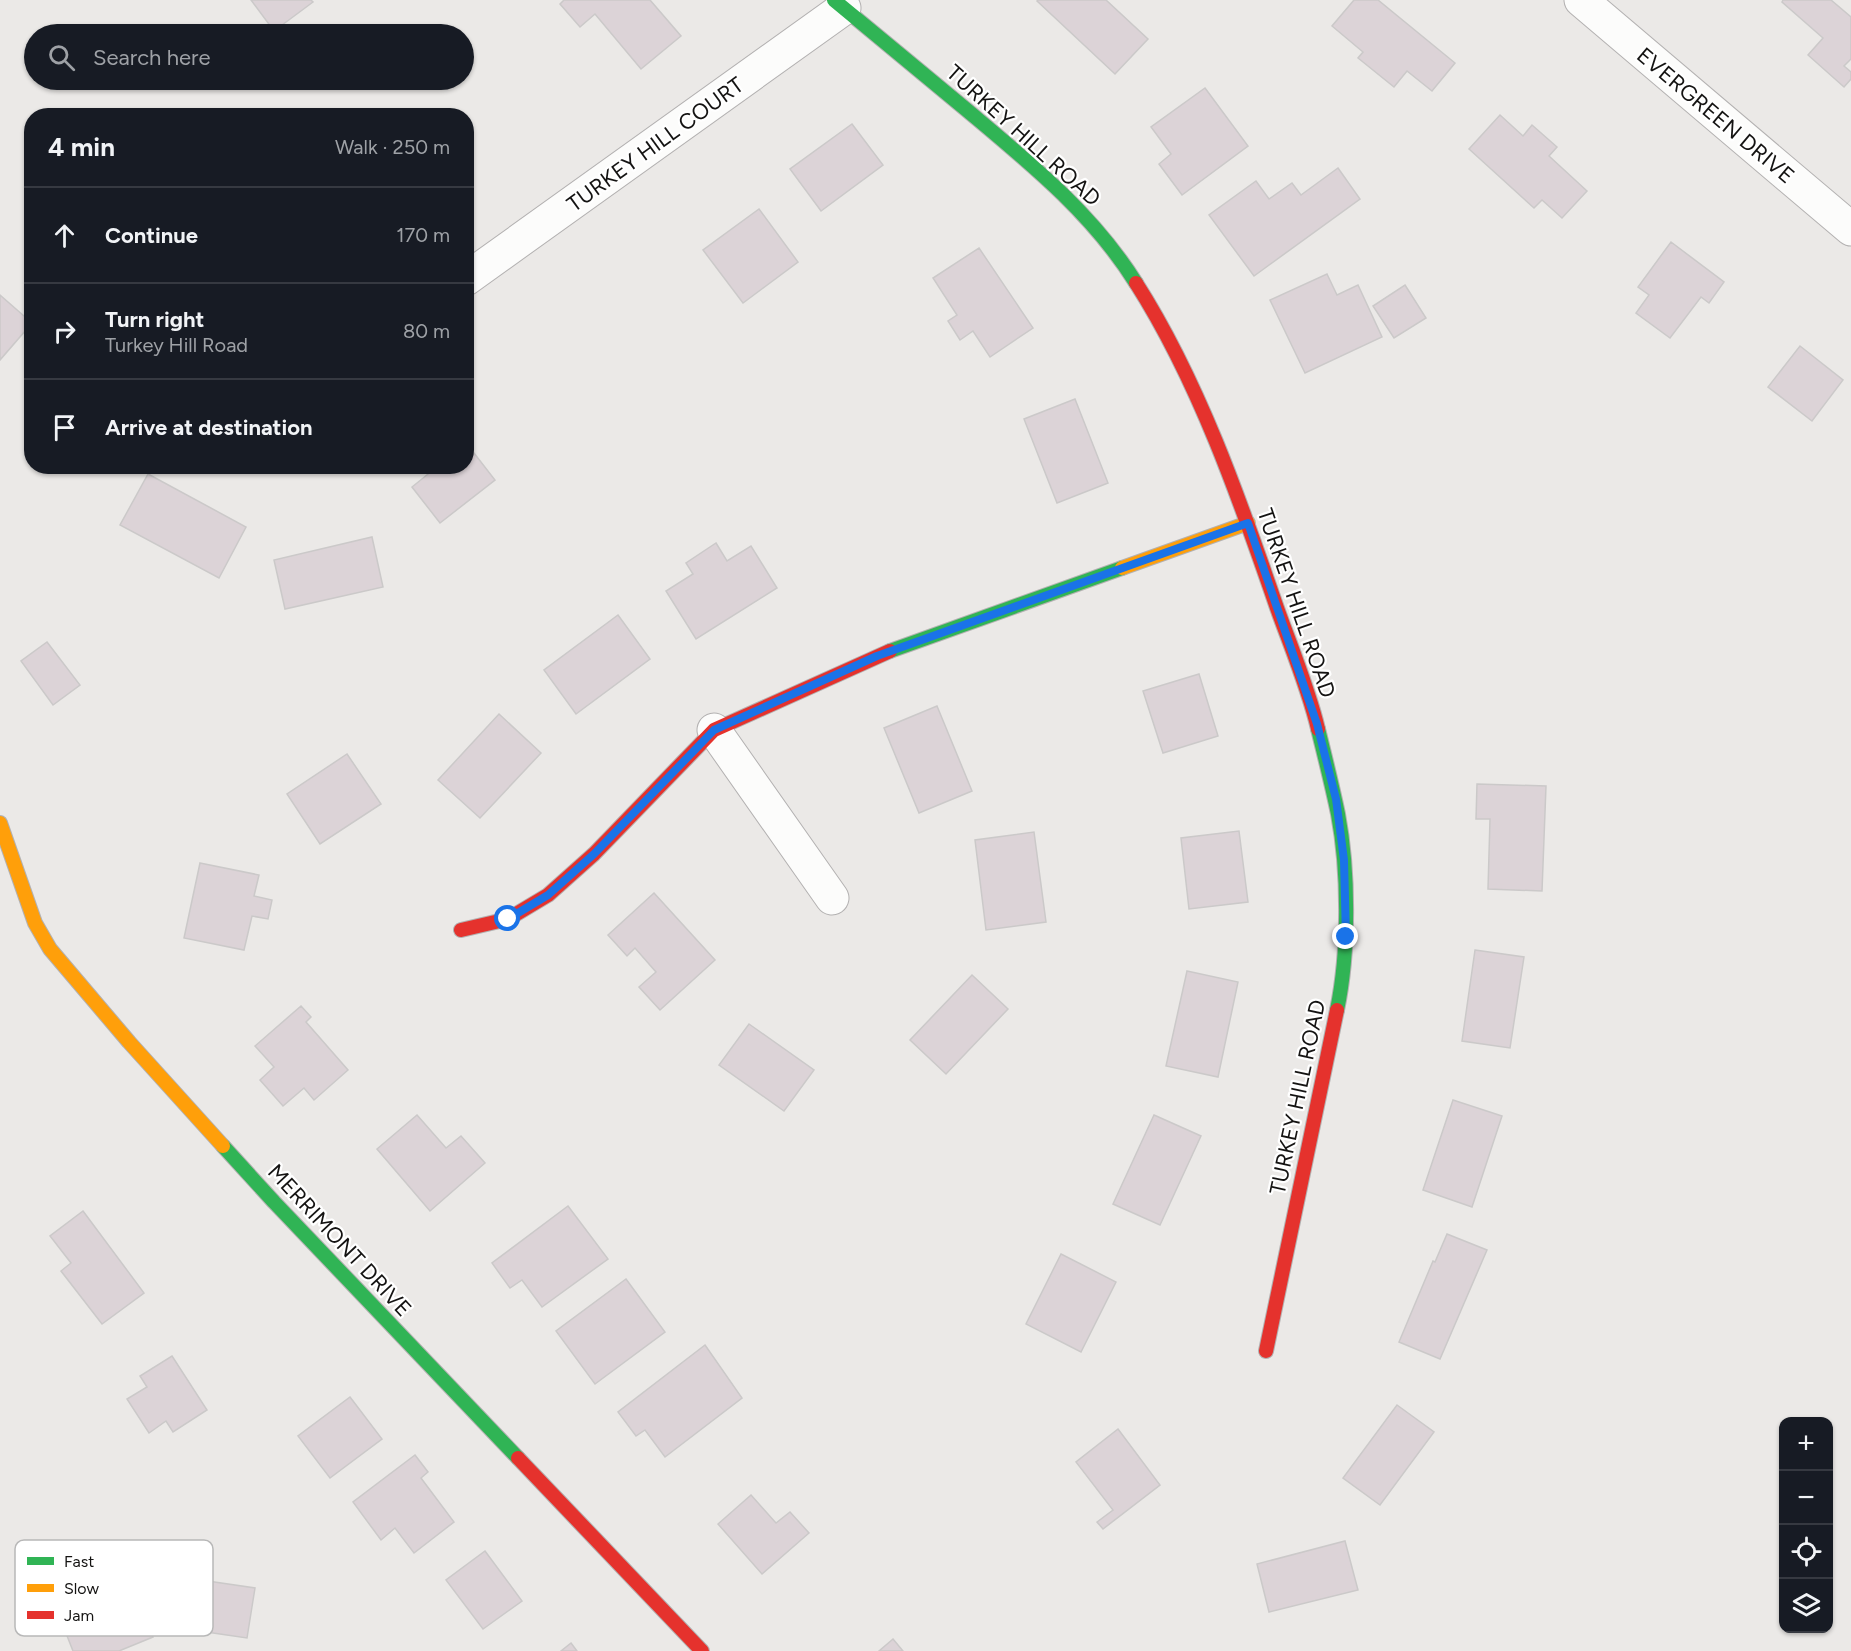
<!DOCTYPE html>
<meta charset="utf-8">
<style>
:root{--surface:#171b24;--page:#20242c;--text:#f1f3f6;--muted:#9ea1a6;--line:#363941}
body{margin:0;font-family:Figtree,sans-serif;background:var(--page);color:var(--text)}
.controls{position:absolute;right:18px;bottom:18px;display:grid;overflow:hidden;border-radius:12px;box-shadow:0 2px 4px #0004}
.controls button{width:54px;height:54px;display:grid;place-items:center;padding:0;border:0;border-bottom:2px solid var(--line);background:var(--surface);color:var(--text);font:30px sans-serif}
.stop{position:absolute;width:18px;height:18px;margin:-14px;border:4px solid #1a73e8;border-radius:50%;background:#fff}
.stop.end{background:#1a73e8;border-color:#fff;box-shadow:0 2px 6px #0008}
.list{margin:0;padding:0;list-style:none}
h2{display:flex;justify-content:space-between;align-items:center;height:78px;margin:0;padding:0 24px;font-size:26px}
h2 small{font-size:20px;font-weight:400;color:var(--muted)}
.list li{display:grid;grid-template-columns:39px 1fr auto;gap:18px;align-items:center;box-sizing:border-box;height:96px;padding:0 24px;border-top:2px solid var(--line)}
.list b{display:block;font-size:22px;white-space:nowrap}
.list p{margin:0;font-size:20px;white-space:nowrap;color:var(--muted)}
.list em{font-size:20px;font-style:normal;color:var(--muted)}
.icon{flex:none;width:33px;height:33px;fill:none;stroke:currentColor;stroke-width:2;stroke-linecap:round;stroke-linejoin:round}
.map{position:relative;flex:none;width:1851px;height:1651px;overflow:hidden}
.search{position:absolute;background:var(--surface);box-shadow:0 2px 4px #0004;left:24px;top:24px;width:450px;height:66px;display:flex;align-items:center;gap:15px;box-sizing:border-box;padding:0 21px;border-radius:33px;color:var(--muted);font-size:22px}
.panel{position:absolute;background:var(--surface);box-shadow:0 2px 4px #0004;left:24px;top:108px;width:450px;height:366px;border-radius:24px}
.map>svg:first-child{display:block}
.building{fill:#dcd3d7;stroke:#cbc9c9;stroke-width:1.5}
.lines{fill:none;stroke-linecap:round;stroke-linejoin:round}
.street-casing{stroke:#b3b1b1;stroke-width:35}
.fast-casing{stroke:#b3b1b1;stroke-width:16}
.slow-casing{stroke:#b3b1b1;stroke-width:16}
.jam-casing{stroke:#b3b1b1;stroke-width:16}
.street{stroke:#fcfcfb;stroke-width:33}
.fast{stroke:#30b455;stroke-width:14}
.slow{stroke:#ff9f0a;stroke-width:14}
.jam{stroke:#e5322d;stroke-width:14}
.route{stroke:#1a73e8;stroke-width:8}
.labels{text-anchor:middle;stroke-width:4.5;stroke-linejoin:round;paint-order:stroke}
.street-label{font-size:22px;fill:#141312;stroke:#fff}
.key{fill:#fff;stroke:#b8b8b8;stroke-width:1.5}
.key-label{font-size:16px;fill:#141312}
</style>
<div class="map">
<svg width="1851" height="1651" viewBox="0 0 1851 1651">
<rect width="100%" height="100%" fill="#ebe9e7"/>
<g class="building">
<polygon points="251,0 311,0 313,2 274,31"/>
<polygon points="564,0 650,0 681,36 641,69 595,14 580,27 560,4"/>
<polygon points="1038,0 1106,0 1148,39 1115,74 1037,1"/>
<polygon points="1354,0 1378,0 1455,63 1432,91 1407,71 1394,87 1358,58 1363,52 1332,26"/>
<polygon points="1783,0 1831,0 1851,17 1851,59 1844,66 1851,72 1851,79 1844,87 1808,55 1823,38 1782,2"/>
<polygon points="1205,88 1248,146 1182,195 1159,164 1171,154 1151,127"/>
<polygon points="1500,115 1523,136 1532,125 1557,147 1549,156 1587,191 1562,218 1542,200 1534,208 1469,149"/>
<polygon points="852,124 883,165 821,211 790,169"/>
<polygon points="1338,168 1360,199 1254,276 1209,215 1256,181 1269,199 1292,183 1301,195"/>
<polygon points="759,209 798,262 743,303 703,250"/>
<polygon points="1671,242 1724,282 1709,303 1701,297 1670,338 1636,313 1649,295 1638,287"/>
<polygon points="979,248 1033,328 990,357 973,331 960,340 948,321 957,315 933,278"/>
<polygon points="1327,274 1337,295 1358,285 1382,337 1305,373 1270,300"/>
<polygon points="1405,285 1426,318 1394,338 1373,306"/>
<polygon points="0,295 32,323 0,360"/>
<polygon points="1800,346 1843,380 1812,421 1768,387"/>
<polygon points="1075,399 1108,483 1057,503 1024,419"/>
<polygon points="467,444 495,480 440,523 412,487 438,466 466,466"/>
<polygon points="148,474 246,527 219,578 120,525"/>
<polygon points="372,537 383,587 285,609 274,560"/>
<polygon points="716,543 727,561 751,546 777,588 696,639 666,591 693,574 686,563"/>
<polygon points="618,615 650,659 576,714 544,670"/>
<polygon points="47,642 80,685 53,705 21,661"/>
<polygon points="1199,674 1218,736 1163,753 1143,691"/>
<polygon points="937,706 972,791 919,813 884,728"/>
<polygon points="499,714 541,753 480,818 438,780"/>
<polygon points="347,754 381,804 320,844 287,794"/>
<polygon points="1477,784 1546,786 1542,891 1488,889 1490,819 1476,819"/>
<polygon points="1239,831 1248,902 1189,909 1181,838"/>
<polygon points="1034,832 1046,922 986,930 975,840"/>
<polygon points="200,863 259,875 254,896 272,900 268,919 252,916 244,950 184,938"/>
<polygon points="654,893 715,960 660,1010 639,987 656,972 635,948 627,956 608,935"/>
<polygon points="1475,950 1524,957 1510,1048 1462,1041"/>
<polygon points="1187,971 1238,982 1218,1077 1166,1066"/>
<polygon points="972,975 1008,1009 946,1074 910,1040"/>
<polygon points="301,1006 311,1017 306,1022 348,1070 314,1100 304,1088 283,1106 260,1080 274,1067 255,1046"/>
<polygon points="749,1024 814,1070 784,1111 719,1065"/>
<polygon points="1453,1100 1502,1116 1472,1207 1423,1190"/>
<polygon points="417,1115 446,1148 461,1136 485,1163 430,1211 377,1149"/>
<polygon points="1154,1115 1201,1136 1160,1225 1113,1204"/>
<polygon points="568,1206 608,1259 542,1307 522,1280 510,1288 492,1263"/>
<polygon points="83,1211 144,1293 102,1324 61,1271 71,1263 50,1236"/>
<polygon points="1447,1234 1487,1250 1440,1359 1399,1342 1433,1261 1435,1262"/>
<polygon points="1061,1254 1116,1282 1081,1352 1026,1324"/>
<polygon points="626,1279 665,1332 595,1384 556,1331"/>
<polygon points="705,1345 742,1398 665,1457 645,1430 636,1436 618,1412"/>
<polygon points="172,1356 207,1410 173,1432 166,1421 149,1433 127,1399 147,1387 140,1376"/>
<polygon points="350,1397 382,1439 330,1478 298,1436"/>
<polygon points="1397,1405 1434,1432 1380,1505 1343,1478"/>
<polygon points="1118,1429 1160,1485 1103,1529 1097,1522 1113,1510 1076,1462"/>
<polygon points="415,1455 428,1472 421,1478 454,1522 414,1553 395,1528 381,1540 353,1502"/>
<polygon points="751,1495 776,1523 790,1512 809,1533 762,1574 718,1524"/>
<polygon points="1345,1541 1358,1590 1269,1612 1257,1564"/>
<polygon points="485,1551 522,1601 483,1629 446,1580"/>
<polygon points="125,1568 153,1637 119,1651 73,1651 60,1618 101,1601 93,1581"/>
<polygon points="194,1579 255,1588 247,1638 186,1629"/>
<polygon points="893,1639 903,1651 879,1651"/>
<polygon points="571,1643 577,1651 561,1651"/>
</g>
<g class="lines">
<g class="street-casing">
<g id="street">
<polyline points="1581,0 1851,229"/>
<polyline points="466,279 844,8"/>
<polyline points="714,730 832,898"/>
</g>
</g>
<g class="fast-casing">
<g id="fast">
<path d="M834 0C879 37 923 74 968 111 1030 163 1093 214 1136 283"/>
<polyline points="890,651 1122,568"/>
<path d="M1318 729C1325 757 1332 785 1338 814 1349 872 1349 953 1337 1010"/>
<polyline points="223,1146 274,1202 518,1458"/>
</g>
</g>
<g class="slow-casing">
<g id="slow">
<polyline points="1122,568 1248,523"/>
<polyline points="0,823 35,923 50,949 129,1042 223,1146"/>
</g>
</g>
<g class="jam-casing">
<g id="jam">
<path d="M1136 283C1198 380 1240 500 1277 608 1291 647 1309 690 1318 729"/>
<polyline points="461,930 508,919 548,895 594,854 714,730 890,651"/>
<polyline points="1266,1351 1337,1010"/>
<polyline points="518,1458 702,1651"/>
</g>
</g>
<use href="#street" class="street"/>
<use href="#fast" class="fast"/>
<use href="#slow" class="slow"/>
<use href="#jam" class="jam"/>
</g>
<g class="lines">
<polyline class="route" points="508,919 548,895 594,854 714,730 877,656 1248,523 1317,724 1336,799 1344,860 1346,937"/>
</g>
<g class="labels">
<g class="street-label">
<text transform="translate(1716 115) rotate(40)" y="8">EVERGREEN DRIVE</text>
<text transform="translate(1024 135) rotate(42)" y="8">TURKEY HILL ROAD</text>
<text transform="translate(655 144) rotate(-36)" y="8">TURKEY HILL COURT</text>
<text transform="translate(1297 603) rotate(71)" y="8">TURKEY HILL ROAD</text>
<text transform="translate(1297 1097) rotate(-78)" y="8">TURKEY HILL ROAD</text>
<text transform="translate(340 1240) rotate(47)" y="8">MERRIMONT DRIVE</text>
</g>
</g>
<rect x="15" y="1540" width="198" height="96" rx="9" class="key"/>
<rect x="27" y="1557" width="27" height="8" fill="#30b455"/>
<rect x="27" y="1584" width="27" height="8" fill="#ff9f0a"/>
<rect x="27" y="1611" width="27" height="8" fill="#e5322d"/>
<g class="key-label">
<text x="64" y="1567">Fast</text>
<text x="64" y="1594">Slow</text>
<text x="64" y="1621">Jam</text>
</g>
</svg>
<div class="controls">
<button>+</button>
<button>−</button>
<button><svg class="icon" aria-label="locate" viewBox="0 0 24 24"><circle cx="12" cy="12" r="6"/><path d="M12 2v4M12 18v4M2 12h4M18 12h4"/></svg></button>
<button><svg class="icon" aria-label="layers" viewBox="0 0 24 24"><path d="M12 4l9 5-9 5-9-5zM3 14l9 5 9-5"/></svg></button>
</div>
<div class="stop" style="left:508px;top:919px"></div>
<div class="stop end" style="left:1346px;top:937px"></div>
<div class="search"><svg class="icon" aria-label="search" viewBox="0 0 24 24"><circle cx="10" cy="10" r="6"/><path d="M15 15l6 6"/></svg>Search here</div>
<section class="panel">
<h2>4 min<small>Walk · 250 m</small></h2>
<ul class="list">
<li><svg class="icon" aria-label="ahead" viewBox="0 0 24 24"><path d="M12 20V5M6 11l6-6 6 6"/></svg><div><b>Continue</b></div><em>170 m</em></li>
<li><svg class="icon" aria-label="right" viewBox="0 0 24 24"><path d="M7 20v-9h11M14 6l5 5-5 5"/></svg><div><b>Turn right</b><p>Turkey Hill Road</p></div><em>80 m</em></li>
<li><svg class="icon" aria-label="arrive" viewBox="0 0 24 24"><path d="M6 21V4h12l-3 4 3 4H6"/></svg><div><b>Arrive at destination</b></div></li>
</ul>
</section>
</div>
